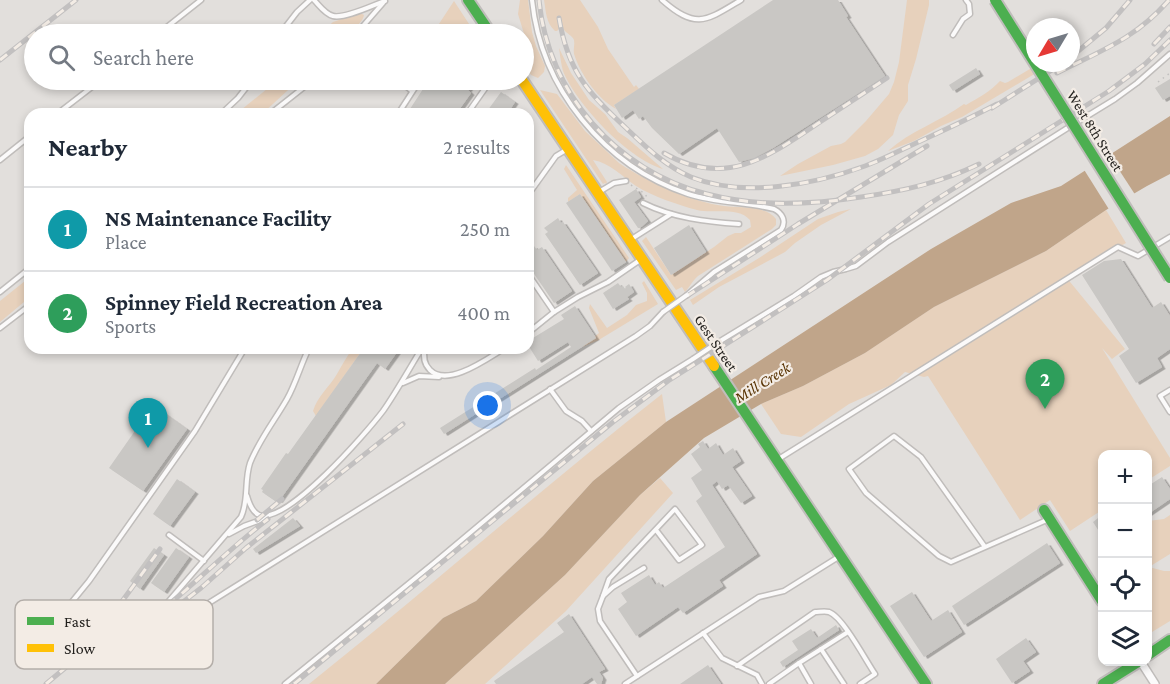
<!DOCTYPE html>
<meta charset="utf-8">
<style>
:root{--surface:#fff;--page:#f2f2f3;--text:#1f2937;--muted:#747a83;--line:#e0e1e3;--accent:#0b8043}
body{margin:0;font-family:"Crimson Pro",serif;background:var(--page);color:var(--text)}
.controls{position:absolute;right:18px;bottom:18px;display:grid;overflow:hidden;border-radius:12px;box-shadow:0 3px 9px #0003}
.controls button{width:54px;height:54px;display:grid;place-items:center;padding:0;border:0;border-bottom:2px solid var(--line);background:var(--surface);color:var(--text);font:30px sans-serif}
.compass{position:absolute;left:1026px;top:18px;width:54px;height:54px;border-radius:50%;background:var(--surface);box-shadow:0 3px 9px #0003;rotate:232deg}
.you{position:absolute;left:488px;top:406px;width:21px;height:21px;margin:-15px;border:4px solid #fff;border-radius:50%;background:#1a73e8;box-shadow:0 0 0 9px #1a73e833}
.badge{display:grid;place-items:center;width:39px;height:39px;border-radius:50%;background:var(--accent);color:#fff;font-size:20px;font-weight:700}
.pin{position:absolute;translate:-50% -50px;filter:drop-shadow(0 2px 3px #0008)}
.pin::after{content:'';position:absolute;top:32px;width:21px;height:18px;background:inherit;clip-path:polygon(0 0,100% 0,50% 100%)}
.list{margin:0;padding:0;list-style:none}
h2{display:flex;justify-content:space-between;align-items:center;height:78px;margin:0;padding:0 24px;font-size:26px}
h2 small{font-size:20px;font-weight:400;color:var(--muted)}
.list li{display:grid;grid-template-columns:39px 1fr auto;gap:18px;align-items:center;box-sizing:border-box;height:84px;padding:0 24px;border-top:2px solid var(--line)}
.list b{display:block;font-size:22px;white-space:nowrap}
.list p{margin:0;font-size:20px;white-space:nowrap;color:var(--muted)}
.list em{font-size:20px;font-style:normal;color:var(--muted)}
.icon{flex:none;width:33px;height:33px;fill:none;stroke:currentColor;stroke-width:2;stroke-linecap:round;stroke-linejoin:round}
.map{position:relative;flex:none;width:1170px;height:684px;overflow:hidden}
.search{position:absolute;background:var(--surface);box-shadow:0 3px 9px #0003;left:24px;top:24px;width:510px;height:66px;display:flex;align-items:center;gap:15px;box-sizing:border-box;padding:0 21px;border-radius:33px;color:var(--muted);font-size:22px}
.panel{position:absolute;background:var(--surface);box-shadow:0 3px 9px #0003;left:24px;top:108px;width:510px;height:246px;border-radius:18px}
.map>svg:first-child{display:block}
.green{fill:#e7d1bc}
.water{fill:#c0a58a}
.pier{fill:#e2dfdc}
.building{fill:#c9c7c4;filter:url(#shadow)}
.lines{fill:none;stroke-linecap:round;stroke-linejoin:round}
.lane-casing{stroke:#c0bdbb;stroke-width:7}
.street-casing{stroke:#c0bdbb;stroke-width:10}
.fast-casing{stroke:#c0bdbb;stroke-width:14}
.slow-casing{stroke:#c0bdbb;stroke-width:14}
.path{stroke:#c2c0bf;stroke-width:1.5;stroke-dasharray:1.5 4.5;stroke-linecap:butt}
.lane{stroke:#fbfafa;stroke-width:4}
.street{stroke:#fbfafa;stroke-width:7}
.fast{stroke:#4caf50;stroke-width:10}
.slow{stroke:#ffc107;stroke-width:10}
.rail-casing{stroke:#c2c0c0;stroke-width:5}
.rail{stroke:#f3ece5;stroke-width:3;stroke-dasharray:9;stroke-linecap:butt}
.lane-bridge-casing{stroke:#c0bdbb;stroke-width:7;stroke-linecap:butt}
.fast-bridge-casing{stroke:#c0bdbb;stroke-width:14;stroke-linecap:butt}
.lane-bridge{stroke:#fbfafa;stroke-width:4}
.fast-bridge{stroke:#4caf50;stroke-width:10}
.labels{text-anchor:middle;stroke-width:4.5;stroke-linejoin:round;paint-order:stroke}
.street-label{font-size:15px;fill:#211f1c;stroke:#f3ece5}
.water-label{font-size:16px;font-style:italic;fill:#583303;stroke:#f3ece5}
.key{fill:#f3ece5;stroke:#b4aea9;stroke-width:1.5}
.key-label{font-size:16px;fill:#211f1c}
</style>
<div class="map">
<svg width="1170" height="684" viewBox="0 0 1170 684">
<defs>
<filter id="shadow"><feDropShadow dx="3.5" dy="2" stdDeviation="0" flood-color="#0004"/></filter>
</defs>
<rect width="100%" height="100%" fill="#e2dfdc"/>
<g class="green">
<polygon points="520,0 528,0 532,32 536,46 545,66 544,72 538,78 531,75 524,65 529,61 525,37 518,14"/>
<path d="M544 0H580L598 27 608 49 634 87 636 85 639 89 614 105 616 109C597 98 581 75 574 54 573 49 575 45 574 40 572 35 567 34 564 30 561 27 561 21 559 17H557L559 29 557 31H555C546 23 546 12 544 0Z"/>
<polygon points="907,0 929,0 929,5 916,59 908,85 908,101 899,115 893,135 878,149 865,156 833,165 780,176 798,164 831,146 841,144 845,142 866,121 889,94 894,82 899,62"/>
<polygon points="454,1 471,27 473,34 459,34 452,30 449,34 444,34 435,30"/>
<path d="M360 13 364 15C363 22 352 32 344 34 337 36 327 34 319 34L333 22Z"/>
<path d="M559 48 571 73 589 100 605 114 618 132 627 138 663 169C628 159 576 104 563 71 561 64 560 55 559 48Z"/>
<path d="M1040 63H1053L962 117 941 126 914 141 888 151C910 131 941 121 964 104L966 105C978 98 991 91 1000 81L1005 83 1008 82Z"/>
<polygon points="278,80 299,80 262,114 236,114"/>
<path d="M540 90 557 94 585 131 619 163 625 167C655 185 689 201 724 206 739 208 766 205 776 219V225L772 229 698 276C692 281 690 287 685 292L682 287 676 290 642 241 646 237 671 275 714 247 728 236 735 233H741L751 227 750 220C738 206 713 214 697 210 678 205 652 196 636 186 622 176 610 163 593 160L607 182 606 184 605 183 603 184Z"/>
<polygon points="566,165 629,258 626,262 580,194 568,202 568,198 577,190 564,169"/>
<polygon points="851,209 821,225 795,243 785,252 719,287 693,305 690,300 759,258 818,219 838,212"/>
<polygon points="1106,210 1126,243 1066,277 1125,349 1112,359 1102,348 1170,458 1170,466 1148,480 1148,454 1102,454 1102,510 1070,531 1050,500 1020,520 928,376 924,377 905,372 891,385 849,404 801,437 781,434 761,404 803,386 865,353 934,307 1046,251"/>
<polygon points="30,277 30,297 0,322 0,301"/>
<polygon points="644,281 658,304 597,341 582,347 599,333 589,308 590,304 607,328 627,315 636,305 647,301 647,293 642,283"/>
<path d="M353 348 361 352 316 416 313 411C317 397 330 386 337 374 342 365 347 356 353 348Z"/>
<path d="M662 394 666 422 593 481 543 536 476 601 443 618 376 684H309C428 589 542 488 662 394Z"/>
<polygon points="660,478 673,493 566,611 485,684 445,684 565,575 640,495"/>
<polygon points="1170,515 1170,554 1149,567 1164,571 1170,571 1170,621 1152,632 1148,633 1148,521 1164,519"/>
</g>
<polygon class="water" points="1170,116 1170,174 1147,186 1106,210 1046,251 934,307 865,353 803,386 761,404 704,438 640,495 565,575 445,684 376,684 443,618 476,601 543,536 593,481 666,422 931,249 1011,203 1061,186"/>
<polygon class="pier" points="1108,153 1136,196 1110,211 1083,168"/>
<g class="building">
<polygon points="773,0 838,0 848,16 846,17 885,76 773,148 754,158 739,162 717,128 679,154 652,128 643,116 639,119 633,110 622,118 614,105"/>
<polygon points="976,68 980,74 953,91 949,85"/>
<polygon points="1170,79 1170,96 1163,100 1155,88"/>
<polygon points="430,80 473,80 475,81 468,90 471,93 456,114 411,114 408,112 423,89 422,88 427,81 429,82"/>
<polygon points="501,92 515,102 507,114 485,114"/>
<polygon points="636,189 641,197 634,202 648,221 640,228 638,228 619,200"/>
<polygon points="580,194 626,262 612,271 566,203"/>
<polygon points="558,218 561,223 563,222 598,273 580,285 545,234 548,232 544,228"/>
<polygon points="689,225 706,252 671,275 654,248"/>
<polygon points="534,246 537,250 542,247 572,291 554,303 528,265 528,250"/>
<polygon points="1121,259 1152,308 1161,302 1170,316 1170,349 1157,358 1162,367 1136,383 1119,356 1129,349 1082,275 1104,261"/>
<polygon points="618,283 621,287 623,286 625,289 626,288 625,287 629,284 634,292 627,297 629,299 613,309 603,293"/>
<polygon points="575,306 596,338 444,434 440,428 535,368 536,370 571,347 568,342 538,361 528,345 528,341 564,319 561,315"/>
<polygon points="355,348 400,348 385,369 377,363 279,501 277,500 275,501 262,492 263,490 261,489 286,453 288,454 361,352"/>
<polygon points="153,405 187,429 143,491 109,468"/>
<polygon points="703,441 708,449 716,443 723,455 733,448 741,461 732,467 752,496 741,503 728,485 722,489 717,481 712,485 757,554 719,580 723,586 683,613 678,607 636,636 618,609 627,602 621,593 649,575 655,585 659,582 663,588 725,547 696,501 702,496 691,478 702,470 691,454 700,447 698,444"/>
<polygon points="1162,477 1170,489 1170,499 1148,514 1148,486"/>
<polygon points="177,479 195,492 170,526 153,514"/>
<polygon points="1102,515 1102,536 1093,522"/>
<polygon points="293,518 300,526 256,553 253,549"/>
<polygon points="1047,543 1060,563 964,625 952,606"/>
<polygon points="154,548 164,555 140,589 130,581"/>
<polygon points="176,548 189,557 164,592 151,583"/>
<polygon points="912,592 931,621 948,610 962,632 924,657 890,606"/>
<polygon points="569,614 605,669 599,672 603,678 601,684 597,684 592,677 582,684 496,684 494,681 564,632 557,623"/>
<polygon points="836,625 839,630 783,667 780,662 798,650 792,641 811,629 817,638"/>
<polygon points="1026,638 1036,652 1023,661 1030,671 1012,683 996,659"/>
<polygon points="708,665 721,684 680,684"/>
</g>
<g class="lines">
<g class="lane-casing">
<g id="lane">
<path d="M314 0C319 5 325 14 333 16 345 19 373 5 385 1"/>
<path d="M532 0C541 88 604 166 688 194 716 203 745 202 774 209 782 213 787 221 781 230L714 272 687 295"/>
<path d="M662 0C696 30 706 21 741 0"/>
<polyline points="158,34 201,0"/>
<polyline points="280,34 297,12 310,0"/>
<polyline points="356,34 383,3"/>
<polyline points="953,35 963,19 970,14 969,4 966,0"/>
<polyline points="398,80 412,91"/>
<polyline points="57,114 101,80"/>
<polyline points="221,114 238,98 252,80"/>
<polyline points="270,114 313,80"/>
<polyline points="398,114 420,80"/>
<polyline points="467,114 491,80"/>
<polyline points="0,160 30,136"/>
<polyline points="599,192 614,183 626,181"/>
<polyline points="528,195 556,156 566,150"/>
<path d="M643 203C673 218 707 222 739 224"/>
<polyline points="630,240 671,214"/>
<polyline points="528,274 554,312"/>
<polyline points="0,292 30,268"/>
<polyline points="0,328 30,305"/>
<polyline points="528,333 554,312 578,297 608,282 640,260"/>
<polyline points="717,343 794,296 821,277 833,272 846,269 856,266 888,242 1066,129 1115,99 1137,83 1170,54"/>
<path d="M425 348C423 356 424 364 430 370 448 388 488 358 505 348"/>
<polyline points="403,383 419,376 439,377"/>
<polyline points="550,389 566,411 582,421 591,431"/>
<polyline points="1170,390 1160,396 1170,412"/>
<polyline points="777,460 1118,247 1138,256 1170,237"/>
<path d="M247 496C249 503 252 512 259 515 287 525 367 432 383 411 397 391 409 369 422 348"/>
<polyline points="229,534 244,526 266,518"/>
<polyline points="169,535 204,561"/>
<polyline points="985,547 921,457 894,436 849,469 866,493 939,556 951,562 1049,519"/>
<polyline points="603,596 609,579 675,509 702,545 679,560 656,530"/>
<path d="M164 630 165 609 168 602 241 517C249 500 244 481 250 463 259 440 275 420 287 399 296 383 301 364 309 348"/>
<polyline points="164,631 636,336 650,326 663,312"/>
<polyline points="703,633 722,658 757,675 762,684"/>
<polyline points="39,634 71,603 89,581 195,431 245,348"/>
<polyline points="821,649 844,684"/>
<path d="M737 666 815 612C819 612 825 611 829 612 843 617 866 661 875 674L860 684"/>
<polyline points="637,676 600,621 598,609 603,596 613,587 644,568"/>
<polyline points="285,684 434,563 619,408 659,380 693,359"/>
<polyline points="625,684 759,597 784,591 840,556"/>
<polyline points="769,684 799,663"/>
<polyline points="811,684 799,663 848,632"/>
</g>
</g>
<g class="street-casing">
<polyline id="street" points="1141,662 1155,684"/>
</g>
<g class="fast-casing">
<g id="fast">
<polyline points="468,0 491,34"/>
<polyline points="714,366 926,684"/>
<polyline points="1044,510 1102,601"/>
<polyline points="1148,655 1170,640"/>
<polyline points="1103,684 1138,662"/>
</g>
</g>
<g class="slow-casing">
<polyline id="slow" points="522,80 714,366"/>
</g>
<g class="path">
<polyline points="1158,82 1170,73"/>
<polyline points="631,185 644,193 647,197"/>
</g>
<use href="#lane" class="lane"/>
<use href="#street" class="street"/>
<use href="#fast" class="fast"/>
<use href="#slow" class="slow"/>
<g class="rail-casing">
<g id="rail">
<path d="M539 0C548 93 616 171 707 194 757 207 810 205 861 197 903 191 940 183 979 164"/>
<path d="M559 18C568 71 587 92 626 128 646 147 665 166 691 177 743 198 813 185 865 166 886 158 907 147 927 138 951 127 974 116 997 104"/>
<polyline points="1154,44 1170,27"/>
<polyline points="1071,57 1106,28 1130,0"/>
<polyline points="0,60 76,0"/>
<path d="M1057 73C1102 50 1135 39 1169 0"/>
<polyline points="992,108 1063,63"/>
<path d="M664 153C724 188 767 158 817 124 840 109 864 93 887 78"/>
<polyline points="687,296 798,224 927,146"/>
<polyline points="257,520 282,499"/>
<polyline points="174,609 201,588 246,548 403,424"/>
<path d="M126 639C177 602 219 557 268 519"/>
<polyline points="46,684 77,658 94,640 160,549"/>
<polyline points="294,684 613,422 668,381 827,280 929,204 1109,91 1145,64 1170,40"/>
</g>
</g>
<use href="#rail" class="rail"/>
<g class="lane-bridge-casing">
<g id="lane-bridge">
<polyline points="663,312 687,295"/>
<polyline points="693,359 717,343"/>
</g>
</g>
<g class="fast-bridge-casing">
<polyline id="fast-bridge" points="995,0 1170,278"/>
</g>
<use href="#lane-bridge" class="lane-bridge"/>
<use href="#fast-bridge" class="fast-bridge"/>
</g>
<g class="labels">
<g class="street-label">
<text transform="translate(1095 131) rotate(58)" y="5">West 8th Street</text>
<text transform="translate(716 343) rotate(56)" y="5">Gest Street</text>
</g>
<g class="water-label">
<text transform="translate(762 382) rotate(-32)" y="6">Mill Creek</text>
</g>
</g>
<rect x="15" y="600" width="198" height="69" rx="9" class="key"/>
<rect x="27" y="617" width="27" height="8" fill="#4caf50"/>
<rect x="27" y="644" width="27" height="8" fill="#ffc107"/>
<g class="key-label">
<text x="64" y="627">Fast</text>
<text x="64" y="654">Slow</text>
</g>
</svg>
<div class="controls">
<button>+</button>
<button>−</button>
<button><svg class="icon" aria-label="locate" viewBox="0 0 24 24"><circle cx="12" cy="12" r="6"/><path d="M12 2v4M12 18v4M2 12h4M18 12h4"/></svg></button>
<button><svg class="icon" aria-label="layers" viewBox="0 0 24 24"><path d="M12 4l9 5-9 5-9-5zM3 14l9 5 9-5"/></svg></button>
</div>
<svg class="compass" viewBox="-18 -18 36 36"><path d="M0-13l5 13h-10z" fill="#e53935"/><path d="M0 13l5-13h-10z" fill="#747a83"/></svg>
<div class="you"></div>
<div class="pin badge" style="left:148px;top:448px;background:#0f9aa8">1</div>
<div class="pin badge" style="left:1045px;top:409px;background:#2e9e5b">2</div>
<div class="search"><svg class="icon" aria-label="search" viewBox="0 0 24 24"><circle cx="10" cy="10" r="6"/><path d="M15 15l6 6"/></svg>Search here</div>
<section class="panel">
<h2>Nearby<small>2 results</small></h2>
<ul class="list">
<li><span class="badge" style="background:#0f9aa8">1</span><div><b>NS Maintenance Facility</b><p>Place</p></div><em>250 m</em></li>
<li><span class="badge" style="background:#2e9e5b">2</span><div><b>Spinney Field Recreation Area</b><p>Sports</p></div><em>400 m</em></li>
</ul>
</section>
</div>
